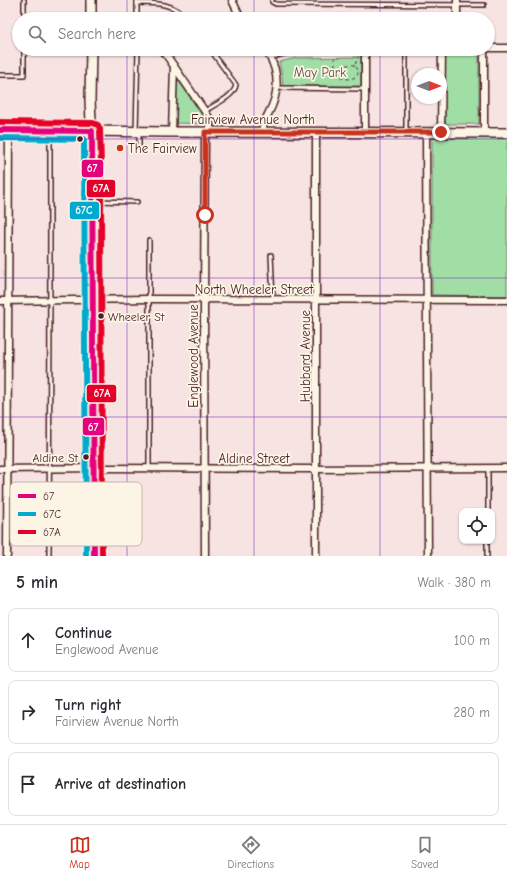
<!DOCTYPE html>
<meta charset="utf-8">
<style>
:root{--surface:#fff;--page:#f7f7f7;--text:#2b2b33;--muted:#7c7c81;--line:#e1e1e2;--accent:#c8321e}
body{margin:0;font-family:"Comic Neue",sans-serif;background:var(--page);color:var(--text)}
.controls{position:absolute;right:12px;bottom:12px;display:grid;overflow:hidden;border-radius:8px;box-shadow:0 1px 3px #0004}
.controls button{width:36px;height:36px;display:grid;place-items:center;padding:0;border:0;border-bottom:1px solid var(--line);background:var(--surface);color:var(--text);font:20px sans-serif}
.compass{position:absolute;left:411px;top:68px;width:36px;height:36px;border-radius:50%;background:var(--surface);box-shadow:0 1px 3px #0004;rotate:90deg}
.stop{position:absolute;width:12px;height:12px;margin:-9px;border:3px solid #c8321e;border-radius:50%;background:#fff}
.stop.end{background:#c8321e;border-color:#fff;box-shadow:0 1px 4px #0008}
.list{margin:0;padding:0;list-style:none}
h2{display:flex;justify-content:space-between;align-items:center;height:52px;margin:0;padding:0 16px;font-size:17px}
h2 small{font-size:13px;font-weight:400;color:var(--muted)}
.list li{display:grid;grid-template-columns:26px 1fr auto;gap:12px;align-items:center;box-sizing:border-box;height:64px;margin:0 8px 8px;padding:0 8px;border:1px solid var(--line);border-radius:8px}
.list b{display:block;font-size:15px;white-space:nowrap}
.list p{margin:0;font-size:13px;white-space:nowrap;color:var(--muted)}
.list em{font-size:13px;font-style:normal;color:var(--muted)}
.icon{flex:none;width:22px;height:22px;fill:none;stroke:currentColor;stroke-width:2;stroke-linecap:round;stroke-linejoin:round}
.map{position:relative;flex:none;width:507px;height:556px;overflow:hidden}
.search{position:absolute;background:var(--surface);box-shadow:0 1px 3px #0004;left:12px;right:12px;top:12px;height:44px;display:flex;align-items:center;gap:10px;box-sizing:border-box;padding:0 14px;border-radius:22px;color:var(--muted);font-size:15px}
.sheet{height:268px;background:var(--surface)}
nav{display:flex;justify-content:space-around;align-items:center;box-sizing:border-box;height:56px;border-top:1px solid var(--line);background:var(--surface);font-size:11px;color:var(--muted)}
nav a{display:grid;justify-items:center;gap:2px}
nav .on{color:var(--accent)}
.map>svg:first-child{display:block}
.green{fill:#a0dea6;stroke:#757e68}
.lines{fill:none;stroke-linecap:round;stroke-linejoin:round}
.lane-casing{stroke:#4a1f2b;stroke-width:6}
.street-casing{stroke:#4a1f2b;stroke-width:9}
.secondary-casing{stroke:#4a1f2b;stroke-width:12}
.path{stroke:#4a1f2b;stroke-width:1;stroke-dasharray:3 3;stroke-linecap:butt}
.lane{stroke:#fcf5e5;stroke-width:3}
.street{stroke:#fcf5e5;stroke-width:6}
.secondary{stroke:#fcf5e5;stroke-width:9}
.bus-1-casing{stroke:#fcf5e5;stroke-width:9}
.bus-2-casing{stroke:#fcf5e5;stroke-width:9}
.bus-3-casing{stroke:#fcf5e5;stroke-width:9}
.bus-1{stroke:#e5007d;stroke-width:6}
.bus-2{stroke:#00a9ce;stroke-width:6}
.bus-3{stroke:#e4002b;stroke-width:6}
.route{stroke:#c8321e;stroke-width:5}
.grid{fill:none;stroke:#7b2cbf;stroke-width:1;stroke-opacity:0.55}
.bus-dot{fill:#4a1f2b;stroke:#fcf5e5;stroke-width:1.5}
.poi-dot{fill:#c8321e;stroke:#fcf5e5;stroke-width:1.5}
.labels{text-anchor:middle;stroke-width:3.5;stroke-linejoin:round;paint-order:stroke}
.bus-label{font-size:12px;fill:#4a1f2b;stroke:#fcf5e5;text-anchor:start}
.park-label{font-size:13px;fill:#604f4a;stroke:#fcf5e5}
.street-label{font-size:13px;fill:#4a1f2b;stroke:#fcf5e5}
.poi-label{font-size:13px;fill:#4a1f2b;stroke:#fcf5e5;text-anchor:start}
.key{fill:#fcf5e5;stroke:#c7b5ad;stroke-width:1}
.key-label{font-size:11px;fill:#4a1f2b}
.line-badge{stroke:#fcf5e5;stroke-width:1.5}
.badge-label{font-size:11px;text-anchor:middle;font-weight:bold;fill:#fff}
</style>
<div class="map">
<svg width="507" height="556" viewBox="0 0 507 556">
<rect width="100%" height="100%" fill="#f6e3e2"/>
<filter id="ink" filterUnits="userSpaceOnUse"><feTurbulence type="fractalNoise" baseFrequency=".025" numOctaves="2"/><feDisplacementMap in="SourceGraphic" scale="8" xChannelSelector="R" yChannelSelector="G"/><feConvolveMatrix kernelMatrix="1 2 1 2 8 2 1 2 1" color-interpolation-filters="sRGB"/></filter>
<g filter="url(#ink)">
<g class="green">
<polygon points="448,54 476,54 479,57 479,124 445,124 444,57"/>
<polygon points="361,57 361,86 283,86 282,74 279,62 297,58"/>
<polygon points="176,81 180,83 205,119 205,124 175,123"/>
<polygon points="432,137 507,137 507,296 432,295"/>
</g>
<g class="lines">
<g class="lane-casing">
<g id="lane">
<polyline points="24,0 24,19"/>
<polyline points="137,0 137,19"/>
<polyline points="272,0 272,2 276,4 484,5"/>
<path d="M137 3C157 3 174 3 187 19"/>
<polyline points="406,49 406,131"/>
<polyline points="0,75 24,75 24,49"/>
<polyline points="277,88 365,89"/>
<path d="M205 111C215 104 234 97 236 85L210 49"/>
<polyline points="136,131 138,49"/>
<polyline points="139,134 139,150"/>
<polyline points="95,201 137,202"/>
<polyline points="271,255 273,300"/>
<polyline points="149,468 149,240"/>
<polyline points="488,511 488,469"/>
<path d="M49 556C50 415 50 273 50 132"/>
<polyline points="487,556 487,541"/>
</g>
</g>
<g class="street-casing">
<g id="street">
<polyline points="232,0 241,19"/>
<polyline points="457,19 457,0"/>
<polyline points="488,48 507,48"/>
<polyline points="160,49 167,56 208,116 210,120 210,132"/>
<polyline points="365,49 365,132"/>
<polyline points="453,49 461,49"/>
<polyline points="270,57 281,53 298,49"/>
<polyline points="172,132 174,66"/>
<path d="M262 132C263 122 268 115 272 106 280 87 278 65 264 49"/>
<polyline points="316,132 316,556"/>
<polyline points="426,132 428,556"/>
<polyline points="441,132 442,49"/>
<polyline points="484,133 484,49"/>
<polyline points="0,301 149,299 507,300"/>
<polyline points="0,469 103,468 309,469 507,468"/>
<polyline points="7,556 9,130"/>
<polyline points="205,556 204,307 205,132"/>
</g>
</g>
<g class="secondary-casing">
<g id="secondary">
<polyline points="91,0 91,19"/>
<polyline points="91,49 90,100 93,163 94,556"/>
<polyline points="0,130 167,132 507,133"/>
</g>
</g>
<g class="path">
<path d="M335 57V75C344 82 366 80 355 65L358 57"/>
<polyline points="336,70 342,69 346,65 355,65"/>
</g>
<use href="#lane" class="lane"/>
<use href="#street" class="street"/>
<use href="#secondary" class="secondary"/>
<g class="bus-1-casing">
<polyline id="bus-1" points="0,130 92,131 94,556"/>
</g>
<g class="bus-2-casing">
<polyline id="bus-2" points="0,138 84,139 86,556"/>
</g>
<g class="bus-3-casing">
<polyline id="bus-3" points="0,122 93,123 98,125 100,129 101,163 102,556"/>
</g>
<use href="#bus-1" class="bus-1"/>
<use href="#bus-2" class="bus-2"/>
<use href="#bus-3" class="bus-3"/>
</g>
</g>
<g class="lines" filter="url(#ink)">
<polyline class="route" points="205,215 205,132 441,132"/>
</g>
<path class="grid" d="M127 0V19M254 0V19M380 0V19M127 49V556M254 49V556M380 49V556M0 139H507M0 278H507M0 417H507"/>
<g class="bus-dot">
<circle cx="80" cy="139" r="3.5"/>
<circle cx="101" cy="316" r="3.5"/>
<circle cx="86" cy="457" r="3.5"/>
</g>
<circle class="poi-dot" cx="120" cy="148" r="4"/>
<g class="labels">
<g class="bus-label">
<text x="108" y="321">Wheeler St</text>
<text x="78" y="462" text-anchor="end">Aldine St</text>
</g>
<g class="park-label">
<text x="320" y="77">May Park</text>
</g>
<g class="street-label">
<text x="253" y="124">Fairview Avenue North</text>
<text x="254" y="294">North Wheeler Street</text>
<text transform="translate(193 356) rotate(-90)" y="5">Englewood Avenue</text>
<text transform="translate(305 356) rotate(-90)" y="5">Hubbard Avenue</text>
<text x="254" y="463">Aldine Street</text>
</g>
<g class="poi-label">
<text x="128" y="153">The Fairview</text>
</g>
</g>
<rect x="10" y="482" width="132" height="64" rx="6" class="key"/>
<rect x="18" y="494" width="18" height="4" fill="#e5007d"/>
<rect x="18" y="512" width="18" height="4" fill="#00a9ce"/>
<rect x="18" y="530" width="18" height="4" fill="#e4002b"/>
<g class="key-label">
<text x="43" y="500">67</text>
<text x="43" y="518">67C</text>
<text x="43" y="536">67A</text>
</g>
<g class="line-badge">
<rect x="81" y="159" width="23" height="19" rx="4" fill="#e5007d"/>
<rect x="86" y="179" width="30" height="19" rx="4" fill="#e4002b"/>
<rect x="69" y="201" width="31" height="19" rx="4" fill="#00a9ce"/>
<rect x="86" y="384" width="31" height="19" rx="4" fill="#e4002b"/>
<rect x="82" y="417" width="23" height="19" rx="4" fill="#e5007d"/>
</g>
<g class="badge-label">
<text x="92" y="172">67</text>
<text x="101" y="192">67A</text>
<text x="84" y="214">67C</text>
<text x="102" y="397">67A</text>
<text x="93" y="431">67</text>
</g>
</svg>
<div class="controls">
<button><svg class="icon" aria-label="locate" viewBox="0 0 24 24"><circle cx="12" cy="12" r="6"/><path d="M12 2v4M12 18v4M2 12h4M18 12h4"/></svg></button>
</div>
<svg class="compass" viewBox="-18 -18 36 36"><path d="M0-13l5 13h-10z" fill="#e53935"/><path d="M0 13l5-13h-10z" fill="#7c7c81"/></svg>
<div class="stop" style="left:205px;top:215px"></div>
<div class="stop end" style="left:441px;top:132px"></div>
<div class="search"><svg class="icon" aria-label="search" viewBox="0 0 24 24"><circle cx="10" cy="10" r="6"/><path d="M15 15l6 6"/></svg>Search here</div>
</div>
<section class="sheet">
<h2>5 min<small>Walk · 380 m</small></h2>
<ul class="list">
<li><svg class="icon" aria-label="ahead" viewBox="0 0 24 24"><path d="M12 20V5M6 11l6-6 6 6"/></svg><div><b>Continue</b><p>Englewood Avenue</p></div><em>100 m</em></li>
<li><svg class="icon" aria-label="right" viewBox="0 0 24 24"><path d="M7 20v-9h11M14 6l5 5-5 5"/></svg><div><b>Turn right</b><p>Fairview Avenue North</p></div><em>280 m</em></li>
<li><svg class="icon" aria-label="arrive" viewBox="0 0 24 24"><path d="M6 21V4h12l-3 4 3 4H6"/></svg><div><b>Arrive at destination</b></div></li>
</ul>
</section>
<nav>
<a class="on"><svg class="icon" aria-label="map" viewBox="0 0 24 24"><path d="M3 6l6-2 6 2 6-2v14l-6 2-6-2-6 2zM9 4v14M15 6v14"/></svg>Map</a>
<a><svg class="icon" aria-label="directions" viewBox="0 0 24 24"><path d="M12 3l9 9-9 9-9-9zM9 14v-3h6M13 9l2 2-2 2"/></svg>Directions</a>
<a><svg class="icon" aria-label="saved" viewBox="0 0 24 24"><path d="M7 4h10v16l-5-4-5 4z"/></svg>Saved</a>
</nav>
